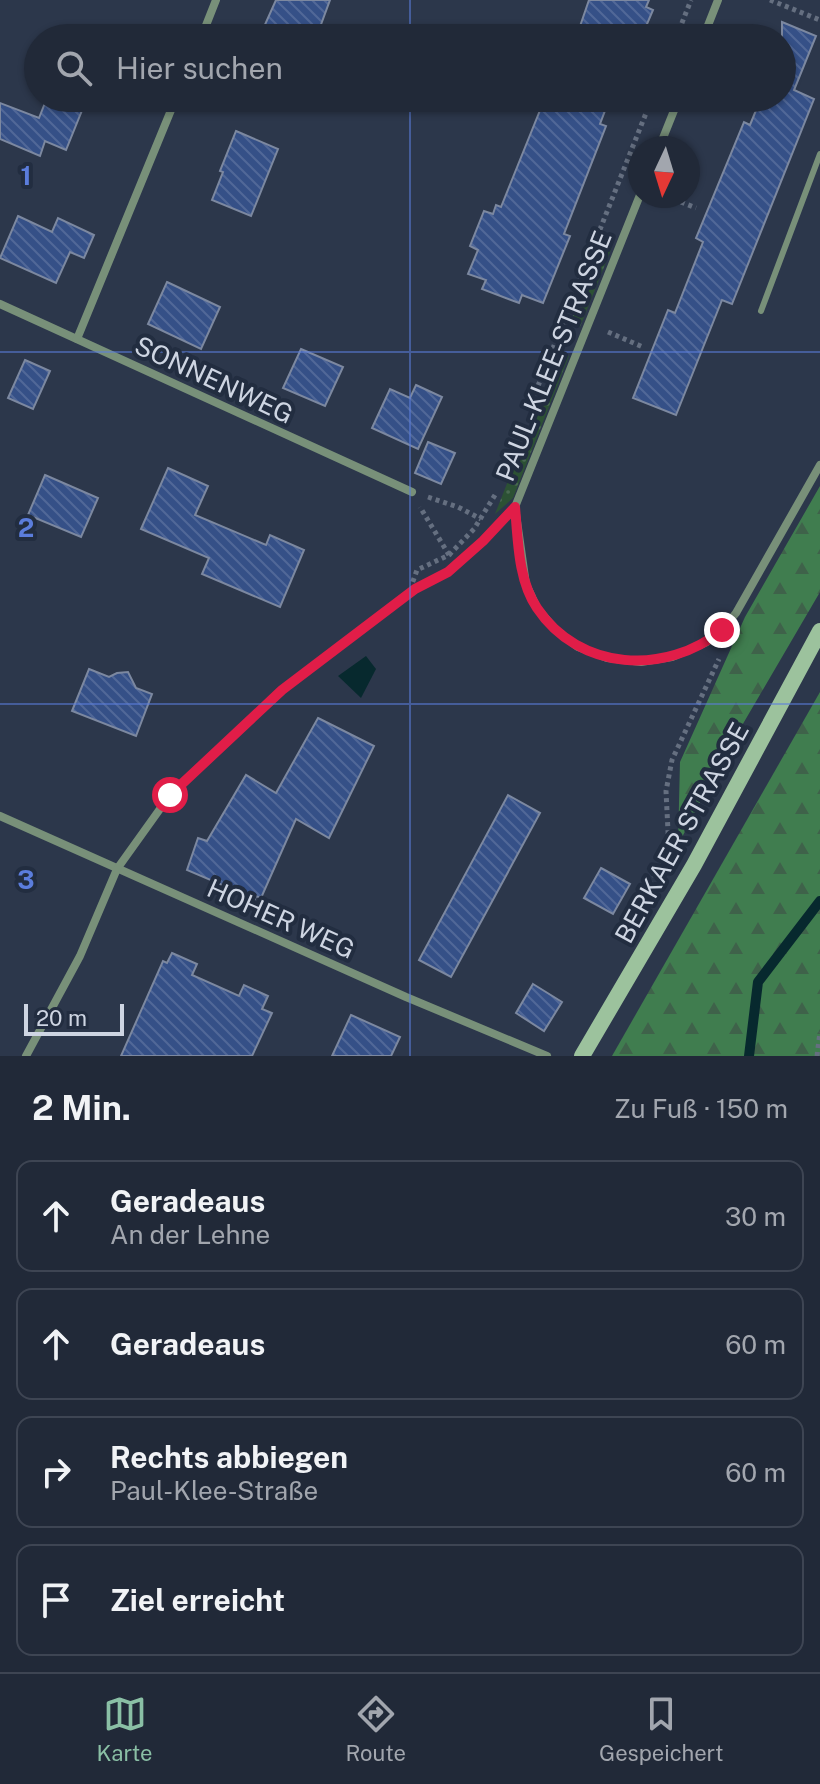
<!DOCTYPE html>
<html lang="de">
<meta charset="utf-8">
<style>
:root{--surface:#212938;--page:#2d3543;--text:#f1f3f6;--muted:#a2a6ae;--line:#3e4553;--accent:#8abfa5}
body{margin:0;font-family:"Public Sans",sans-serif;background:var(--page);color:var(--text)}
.compass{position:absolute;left:628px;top:136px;width:72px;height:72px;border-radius:50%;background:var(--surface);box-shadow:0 2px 6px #0004;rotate:184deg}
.scale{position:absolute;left:24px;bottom:20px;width:100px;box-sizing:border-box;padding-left:8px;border:4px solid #ced5e2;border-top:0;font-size:22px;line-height:28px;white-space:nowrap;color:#ced5e2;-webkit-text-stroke:6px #222d40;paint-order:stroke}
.stop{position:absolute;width:24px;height:24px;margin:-18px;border:6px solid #e11d48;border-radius:50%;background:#fff}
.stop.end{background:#e11d48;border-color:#fff;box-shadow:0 2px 8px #0008}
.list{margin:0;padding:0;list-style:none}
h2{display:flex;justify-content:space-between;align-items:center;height:104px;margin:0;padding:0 32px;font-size:34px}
h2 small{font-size:26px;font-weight:400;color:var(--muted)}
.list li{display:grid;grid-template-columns:52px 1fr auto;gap:24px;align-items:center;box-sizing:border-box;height:112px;margin:0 16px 16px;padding:0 16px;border:2px solid var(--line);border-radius:16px}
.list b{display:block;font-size:30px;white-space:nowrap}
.list p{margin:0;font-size:26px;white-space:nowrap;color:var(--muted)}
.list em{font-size:26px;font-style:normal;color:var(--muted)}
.icon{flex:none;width:44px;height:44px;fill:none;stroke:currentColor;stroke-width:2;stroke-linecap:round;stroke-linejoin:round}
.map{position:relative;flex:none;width:820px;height:1056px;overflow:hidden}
.search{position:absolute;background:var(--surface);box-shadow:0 2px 6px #0004;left:24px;right:24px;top:24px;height:88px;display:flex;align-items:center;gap:20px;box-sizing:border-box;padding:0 28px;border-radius:44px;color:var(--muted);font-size:30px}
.sheet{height:616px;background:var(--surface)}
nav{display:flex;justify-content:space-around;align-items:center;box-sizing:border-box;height:112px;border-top:2px solid var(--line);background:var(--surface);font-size:22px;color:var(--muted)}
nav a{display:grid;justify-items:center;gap:4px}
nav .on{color:var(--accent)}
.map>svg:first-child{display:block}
.grass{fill:url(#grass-dots)}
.forest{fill:url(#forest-firs)}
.water{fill:#07292e}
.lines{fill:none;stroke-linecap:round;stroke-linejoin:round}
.stream{stroke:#07292e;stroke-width:10}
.building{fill:url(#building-back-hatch);stroke:#7c88a0;stroke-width:2}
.path{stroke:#656f80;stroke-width:5;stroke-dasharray:4 4;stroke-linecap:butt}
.lane{stroke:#789079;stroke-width:6}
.street{stroke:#789079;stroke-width:8}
.secondary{stroke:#9cc29d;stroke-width:16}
.route{stroke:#e11d48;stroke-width:10}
.grid{fill:none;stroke:#5b7ddc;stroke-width:2;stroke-opacity:0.55}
.labels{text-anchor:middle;stroke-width:8;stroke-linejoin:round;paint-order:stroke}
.street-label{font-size:26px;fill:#ced5e2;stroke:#222d40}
.grid-label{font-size:26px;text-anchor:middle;font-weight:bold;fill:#5b7ddc;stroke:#222d40;stroke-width:8;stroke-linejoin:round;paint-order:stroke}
</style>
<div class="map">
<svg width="820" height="1056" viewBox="0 0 820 1056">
<defs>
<pattern id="grass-dots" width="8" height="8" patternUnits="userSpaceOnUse" patternTransform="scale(2)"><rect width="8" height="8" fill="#2c5134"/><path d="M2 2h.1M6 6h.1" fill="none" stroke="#496951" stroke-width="1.8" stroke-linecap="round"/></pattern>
<pattern id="forest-firs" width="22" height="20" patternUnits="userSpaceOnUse" patternTransform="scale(2)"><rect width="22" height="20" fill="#407d4f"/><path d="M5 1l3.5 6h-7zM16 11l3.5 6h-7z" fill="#3f624a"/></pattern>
<pattern id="building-back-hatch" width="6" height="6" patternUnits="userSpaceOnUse" patternTransform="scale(2)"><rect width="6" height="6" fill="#355087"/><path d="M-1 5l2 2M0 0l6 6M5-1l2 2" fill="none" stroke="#516898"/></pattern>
</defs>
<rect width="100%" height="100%" fill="#2c374b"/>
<g class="grass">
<polygon points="603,243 612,247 580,327 570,323"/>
<polygon points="559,352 569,356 513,498 495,514"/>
</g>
<g class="forest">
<polygon points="820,486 820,592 723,758 678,845 680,762 745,617"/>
<polygon points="820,692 820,1056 612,1056"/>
</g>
<polygon class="water" points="366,656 376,669 361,698 338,676"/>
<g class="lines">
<polyline class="stream" points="749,1056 758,982 820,901"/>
</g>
<g class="building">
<polygon points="276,0 330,0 316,38 259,38"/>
<polygon points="589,0 649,0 646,7 653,10 641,38 576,38"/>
<polygon points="782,22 816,36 794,90 814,99 732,304 722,300 676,415 633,398 668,310 675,313 703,242 696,238 744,122 750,125 761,98 782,98"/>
<polygon points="47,98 87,98 66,150 45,141 40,156 0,139 0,103 39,118"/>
<polygon points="545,98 580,98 606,108 600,124 606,126 564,234 570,236 543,303 522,295 519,303 482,289 486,280 468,274 478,250 470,246 484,211 493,214 496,205 501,207"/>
<polygon points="236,131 278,149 251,216 212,200 223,172 220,171"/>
<polygon points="18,216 52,232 58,218 94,235 84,258 70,252 56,283 0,258"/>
<polygon points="167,282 220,307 201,349 148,324"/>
<polygon points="301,349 343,367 325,406 283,388"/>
<polygon points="25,360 50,371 33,409 8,398"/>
<polygon points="416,385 442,397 418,449 372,428 390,389 410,398"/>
<polygon points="428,442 455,453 441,484 415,473"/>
<polygon points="168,468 208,486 195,515 266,545 270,535 304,550 280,607 202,574 209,558 141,529"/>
<polygon points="45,475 98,498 81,537 28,515"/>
<polygon points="89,669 109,677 117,673 128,672 136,688 152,694 136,736 72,711"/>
<polygon points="318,718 374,746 329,838 296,819 261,898 256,896 255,899 187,870 198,838 207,841 246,775 276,793"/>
<polygon points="508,795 540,813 451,977 419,960"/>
<polygon points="601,868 630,884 613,914 584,898"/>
<polygon points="172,953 197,964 192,975 239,996 244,985 268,996 262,1009 272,1013 252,1056 121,1056 163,961 167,963"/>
<polygon points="533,984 562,1002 544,1031 516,1013"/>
<polygon points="351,1015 400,1037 391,1056 332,1056"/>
</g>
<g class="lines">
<g class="path">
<polyline points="770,0 820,20"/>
<polyline points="676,38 691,0"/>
<polyline points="666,196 696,208"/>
<polyline points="608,332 643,347"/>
<polyline points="538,386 652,98"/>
<polyline points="428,497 458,507 481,519"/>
<polyline points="449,555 474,529 495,495"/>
<polyline points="415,589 412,584 417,570 449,555 420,507"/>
<polyline points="297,679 415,589 448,572 498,525"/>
<polyline points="646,892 669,851 666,791 672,760 719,659"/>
<polyline points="817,1056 820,1032"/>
</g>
<polyline class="lane" points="761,311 820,154"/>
<g class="street">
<polyline points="201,38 216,0"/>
<polyline points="703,38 718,0"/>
<polyline points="659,148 679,98"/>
<polyline points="640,195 515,507 526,584 537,608 557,631 578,647 607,658 641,662 672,657 707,642 722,630 736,613 820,465"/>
<polyline points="0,304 412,492"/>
<polyline points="77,339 176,98"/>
<polyline points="0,816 406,997 547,1056"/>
<polyline points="26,1056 80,956 117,869 170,795 282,690"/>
</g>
<polyline class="secondary" points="582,1056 694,865 820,631"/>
</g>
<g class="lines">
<path class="route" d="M170 795 282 690 415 589 448 572 483 541 515 507C518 540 518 580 537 608 579 671 666 676 722 630"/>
</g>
<path class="grid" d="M410 0V38M410 98V1056M0 352H820M0 704H820"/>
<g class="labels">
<g class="street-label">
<text transform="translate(554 356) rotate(-68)" y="9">PAUL-KLEE-STRASSE</text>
<text transform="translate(214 380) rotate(25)" y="9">SONNENWEG</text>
<text transform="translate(682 833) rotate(-61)" y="9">BERKAER STRASSE</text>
<text transform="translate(281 919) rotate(24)" y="9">HOHER WEG</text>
</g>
</g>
<g class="grid-label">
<text x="26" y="185">1</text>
<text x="26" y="537">2</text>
<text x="26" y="889">3</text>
</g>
</svg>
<svg class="compass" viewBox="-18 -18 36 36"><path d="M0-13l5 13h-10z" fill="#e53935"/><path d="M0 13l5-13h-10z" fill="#a2a6ae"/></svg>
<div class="scale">20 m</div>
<div class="stop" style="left:170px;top:795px"></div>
<div class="stop end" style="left:722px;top:630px"></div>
<div class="search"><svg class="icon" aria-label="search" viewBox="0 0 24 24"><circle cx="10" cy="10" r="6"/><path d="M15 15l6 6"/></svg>Hier suchen</div>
</div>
<section class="sheet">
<h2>2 Min.<small>Zu Fuß · 150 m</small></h2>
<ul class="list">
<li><svg class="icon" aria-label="ahead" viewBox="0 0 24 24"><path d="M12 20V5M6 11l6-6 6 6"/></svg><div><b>Geradeaus</b><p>An der Lehne</p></div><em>30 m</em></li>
<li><svg class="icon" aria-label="ahead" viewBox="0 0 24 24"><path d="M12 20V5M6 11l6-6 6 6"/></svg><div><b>Geradeaus</b></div><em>60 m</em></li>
<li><svg class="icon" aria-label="right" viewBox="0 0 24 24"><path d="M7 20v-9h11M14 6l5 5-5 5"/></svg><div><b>Rechts abbiegen</b><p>Paul-Klee-Straße</p></div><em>60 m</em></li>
<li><svg class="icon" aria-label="arrive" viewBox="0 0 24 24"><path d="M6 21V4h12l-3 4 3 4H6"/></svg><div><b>Ziel erreicht</b></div></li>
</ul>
</section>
<nav>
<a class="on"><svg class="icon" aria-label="map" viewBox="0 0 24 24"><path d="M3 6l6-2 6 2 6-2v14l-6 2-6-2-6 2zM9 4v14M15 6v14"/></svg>Karte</a>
<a><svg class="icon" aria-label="directions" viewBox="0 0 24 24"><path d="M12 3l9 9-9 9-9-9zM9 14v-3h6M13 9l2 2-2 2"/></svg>Route</a>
<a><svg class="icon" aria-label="saved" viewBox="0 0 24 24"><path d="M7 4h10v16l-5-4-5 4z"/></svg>Gespeichert</a>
</nav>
